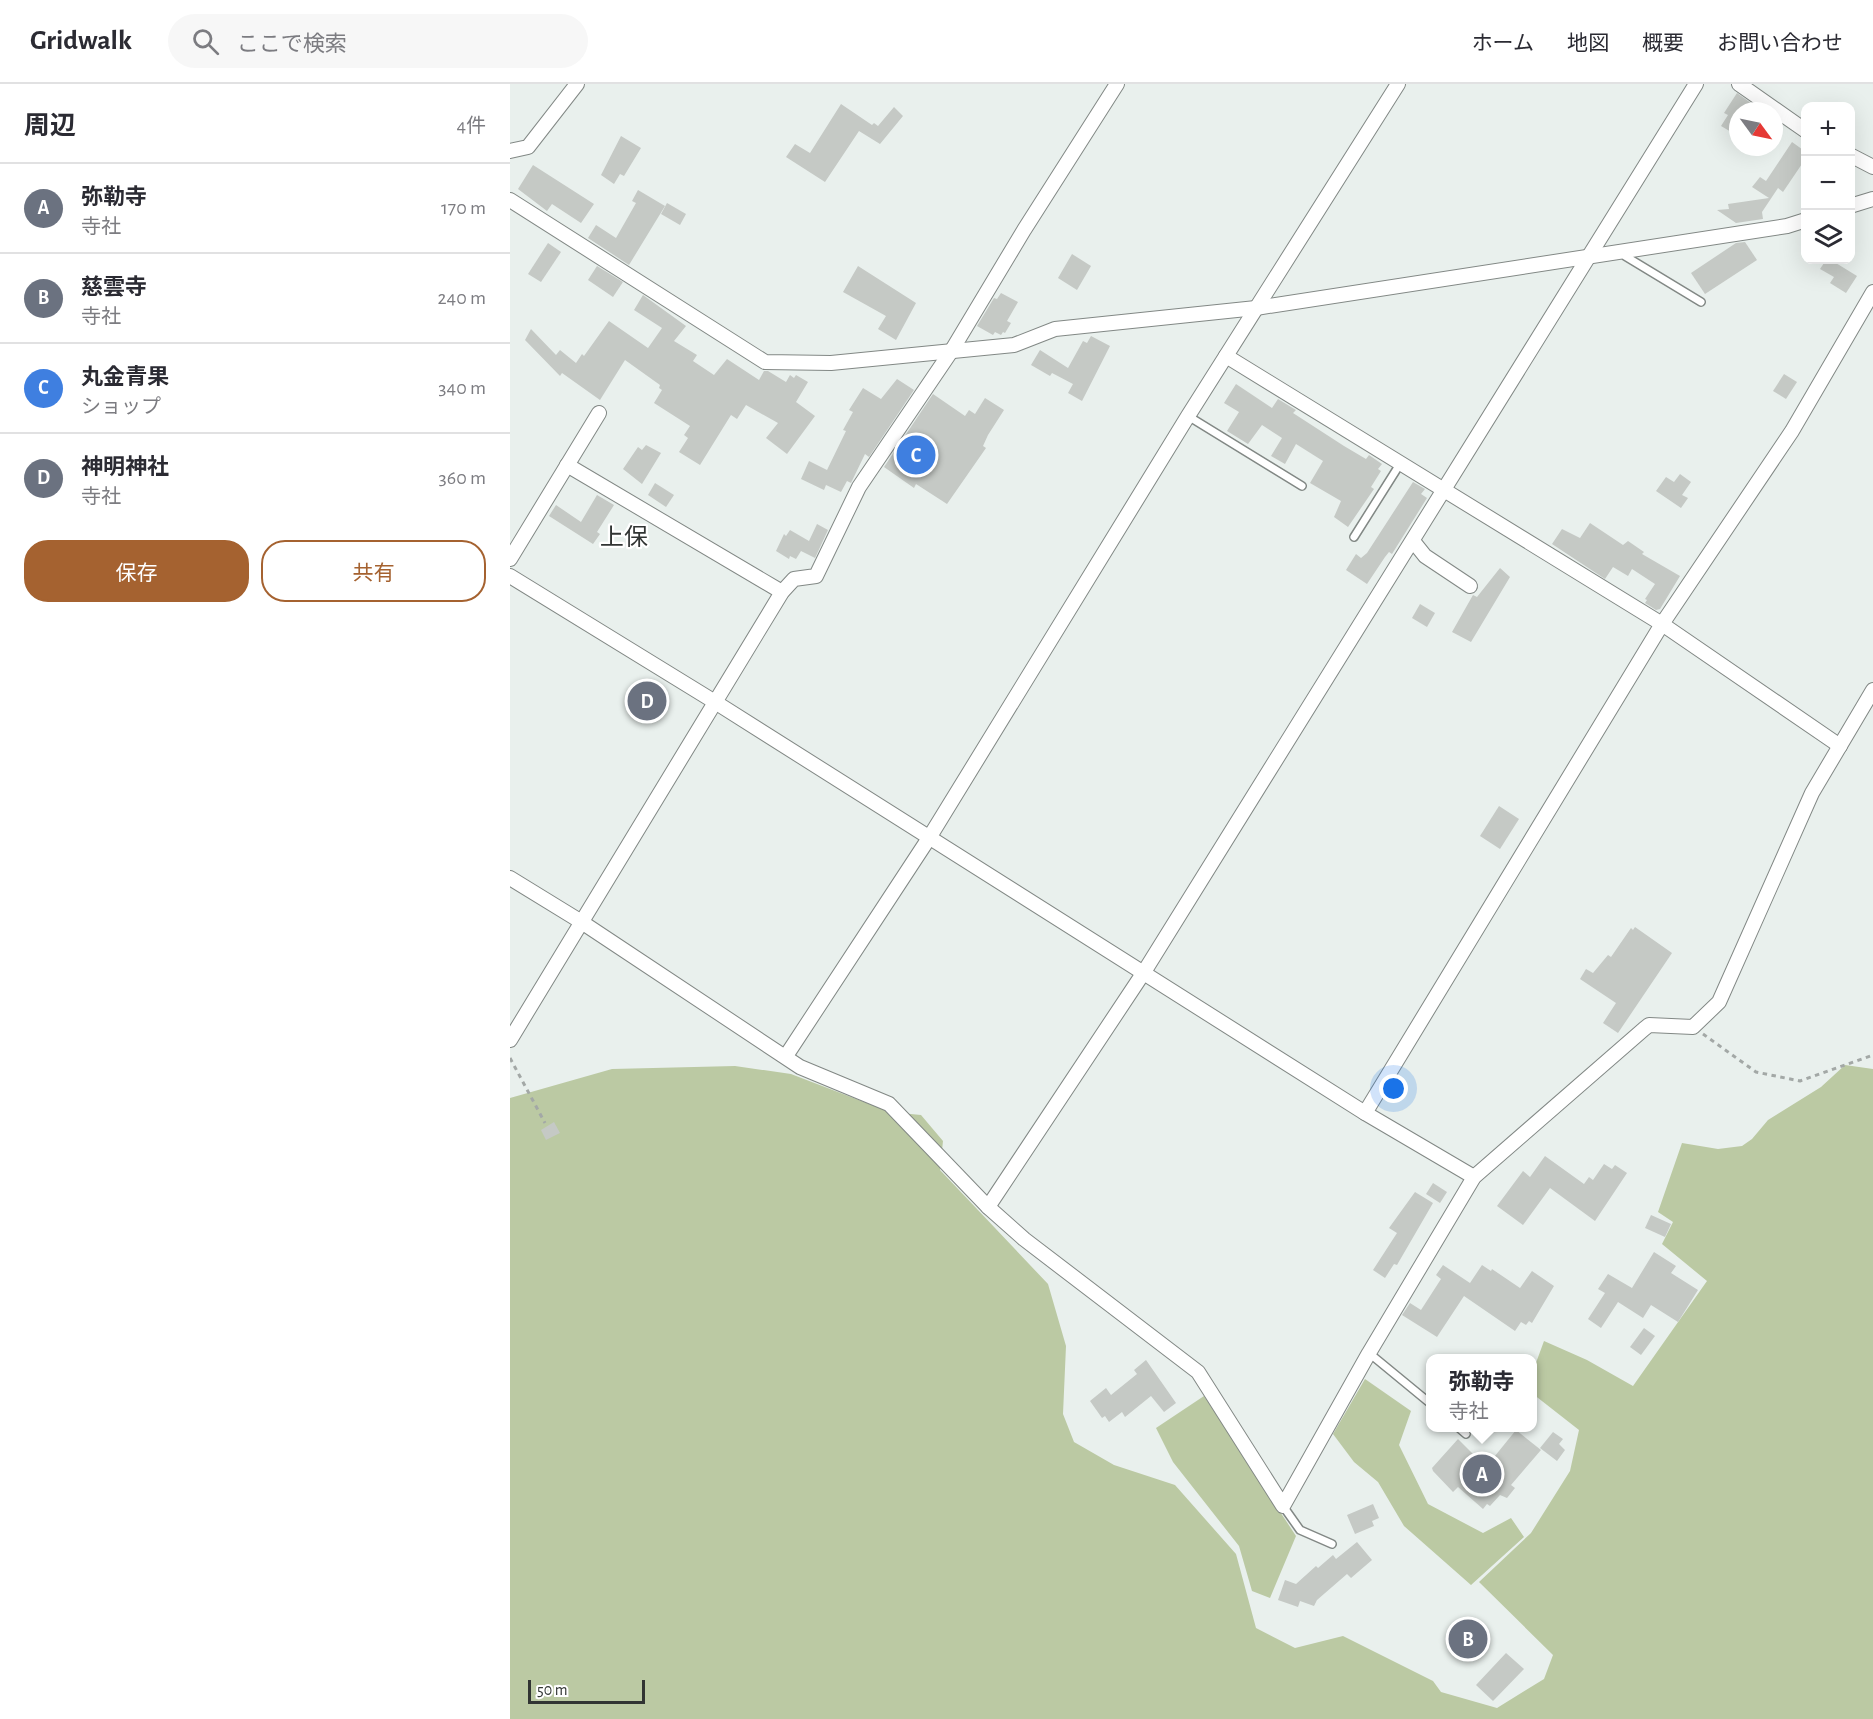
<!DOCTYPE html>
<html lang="ja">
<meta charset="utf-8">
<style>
:root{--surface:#fff;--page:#f7f7f7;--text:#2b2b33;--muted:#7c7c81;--line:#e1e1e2;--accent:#a56230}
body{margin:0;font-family:"Alegreya Sans","Noto Sans JP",sans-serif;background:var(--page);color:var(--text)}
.controls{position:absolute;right:18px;top:18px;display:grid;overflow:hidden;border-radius:12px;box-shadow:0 6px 24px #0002}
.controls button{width:54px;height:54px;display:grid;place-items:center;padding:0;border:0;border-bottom:2px solid var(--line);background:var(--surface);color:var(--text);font:30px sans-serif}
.compass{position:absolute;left:1219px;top:18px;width:54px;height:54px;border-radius:50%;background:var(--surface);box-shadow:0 6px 24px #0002;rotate:123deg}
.scale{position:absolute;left:18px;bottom:15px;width:117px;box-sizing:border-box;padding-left:6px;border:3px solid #313433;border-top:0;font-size:16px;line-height:21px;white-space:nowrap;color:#313433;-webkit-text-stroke:4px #fff;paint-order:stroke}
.you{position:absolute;left:884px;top:1005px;width:21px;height:21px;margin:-15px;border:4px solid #fff;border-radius:50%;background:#1a73e8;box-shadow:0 0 0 9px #1a73e833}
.badge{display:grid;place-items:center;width:39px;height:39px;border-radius:50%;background:var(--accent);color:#fff;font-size:20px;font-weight:700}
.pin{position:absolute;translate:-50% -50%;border:3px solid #fff;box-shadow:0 2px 6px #0006}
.popup{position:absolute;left:916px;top:1270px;width:111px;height:78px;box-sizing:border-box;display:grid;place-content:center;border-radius:12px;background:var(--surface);filter:drop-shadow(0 2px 4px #0005);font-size:20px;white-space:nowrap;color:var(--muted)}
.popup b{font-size:22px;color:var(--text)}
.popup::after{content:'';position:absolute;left:50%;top:100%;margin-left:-12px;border:12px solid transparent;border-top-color:var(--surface)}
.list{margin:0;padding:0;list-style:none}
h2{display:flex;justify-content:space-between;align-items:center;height:78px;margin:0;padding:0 24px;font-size:26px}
h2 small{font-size:20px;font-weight:400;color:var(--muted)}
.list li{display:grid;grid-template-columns:39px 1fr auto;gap:18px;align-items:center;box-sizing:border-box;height:90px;padding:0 24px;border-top:2px solid var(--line)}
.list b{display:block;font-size:22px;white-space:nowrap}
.list p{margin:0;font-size:20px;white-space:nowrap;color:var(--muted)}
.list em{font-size:20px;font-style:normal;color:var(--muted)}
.actions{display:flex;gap:12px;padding:18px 24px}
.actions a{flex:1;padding:14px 0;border:2px solid var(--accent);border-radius:24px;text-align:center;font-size:21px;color:var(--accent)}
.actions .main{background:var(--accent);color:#fff}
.icon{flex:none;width:33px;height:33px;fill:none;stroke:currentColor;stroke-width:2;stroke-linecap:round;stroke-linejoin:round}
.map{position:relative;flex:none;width:1363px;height:1635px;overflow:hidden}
header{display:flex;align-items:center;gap:36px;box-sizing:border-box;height:84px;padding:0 30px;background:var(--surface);border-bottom:2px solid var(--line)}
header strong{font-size:28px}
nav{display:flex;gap:33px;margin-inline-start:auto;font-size:21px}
.search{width:420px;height:54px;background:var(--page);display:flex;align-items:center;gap:15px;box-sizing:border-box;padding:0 21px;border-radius:33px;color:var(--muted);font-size:22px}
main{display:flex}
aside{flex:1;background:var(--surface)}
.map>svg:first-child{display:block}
.green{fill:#bbc9a3}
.building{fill:#c5c9c5}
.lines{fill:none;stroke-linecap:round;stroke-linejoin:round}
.service-casing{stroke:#828885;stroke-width:10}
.minor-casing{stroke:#828885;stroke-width:16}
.path{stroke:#a3a8a6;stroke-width:3;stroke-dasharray:4.5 4.5;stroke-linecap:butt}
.service{stroke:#fff;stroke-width:7}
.minor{stroke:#fff;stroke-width:14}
.labels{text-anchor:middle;stroke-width:4.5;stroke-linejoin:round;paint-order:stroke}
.quarter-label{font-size:24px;fill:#313433;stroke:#fff}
</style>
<header>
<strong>Gridwalk</strong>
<div class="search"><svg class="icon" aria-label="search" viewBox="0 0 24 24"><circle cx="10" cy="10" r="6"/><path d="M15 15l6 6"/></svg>ここで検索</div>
<nav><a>ホーム</a><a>地図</a><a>概要</a><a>お問い合わせ</a></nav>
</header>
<main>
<aside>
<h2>周辺<small>4件</small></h2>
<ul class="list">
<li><span class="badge" style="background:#6b7280">A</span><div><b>弥勒寺</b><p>寺社</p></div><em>170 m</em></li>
<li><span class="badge" style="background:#6b7280">B</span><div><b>慈雲寺</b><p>寺社</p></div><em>240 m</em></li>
<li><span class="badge" style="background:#3f7fe0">C</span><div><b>丸金青果</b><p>ショップ</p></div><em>340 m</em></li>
<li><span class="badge" style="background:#6b7280">D</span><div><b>神明神社</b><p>寺社</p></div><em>360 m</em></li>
</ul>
<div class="actions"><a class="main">保存</a><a>共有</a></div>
</aside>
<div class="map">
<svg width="1363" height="1635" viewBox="0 0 1363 1635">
<rect width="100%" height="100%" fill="#e9f0ed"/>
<g class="green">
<polygon points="1335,981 1363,985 1363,1635 0,1635 0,1014 102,985 225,982 281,990 380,1028 411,1031 433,1057 430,1086 538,1200 556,1262 553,1330 564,1358 604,1381 665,1401 726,1470 746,1544 785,1564 833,1552 923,1597 931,1608 987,1624 1034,1595 1043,1571 969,1498 1021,1449 1060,1387 1069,1346 1023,1310 1023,1287 1034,1257 1077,1276 1123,1302 1197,1197 1152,1160 1163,1138 1148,1128 1172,1059 1208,1065 1232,1062 1242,1055 1258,1036 1311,1003"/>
<polygon points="855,1295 901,1327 889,1361 918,1420 973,1449 1001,1434 1014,1453 961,1501 894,1442 868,1398 844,1378 823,1350"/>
<polygon points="694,1312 786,1452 760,1514 742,1507 729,1462 663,1378 646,1344"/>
</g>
<g class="building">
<polygon points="1227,9 1252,27 1228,27 1228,52 1211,42 1218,31 1214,29"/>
<polygon points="331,20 362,41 364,39 368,42 384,23 393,32 370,60 349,47 315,98 276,73 285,60 300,69"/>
<polygon points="111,52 131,64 114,92 110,90 104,100 91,91"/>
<polygon points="1282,58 1296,68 1296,74 1273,108 1268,104 1252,128 1253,135 1226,139 1207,126 1219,125 1218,120 1259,114 1242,103 1250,93 1256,97"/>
<polygon points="23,81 84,120 71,139 42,120 37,127 8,105"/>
<polygon points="128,106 155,122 119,181 78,154 86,141 106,154 126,119 122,117"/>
<polygon points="157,119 176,130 170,141 151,130"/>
<polygon points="1235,158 1247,176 1195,210 1181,189 1226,159"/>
<polygon points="38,159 51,168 31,198 18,190"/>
<polygon points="562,170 581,182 567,206 548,194"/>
<polygon points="1316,176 1321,176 1347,192 1336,209 1320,199 1324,193 1310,185"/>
<polygon points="87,182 113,198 103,213 78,196"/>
<polygon points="348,182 406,219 386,256 368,245 376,232 333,208"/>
<polygon points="491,209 508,218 497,237 501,239 495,249 493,248 491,251 485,248 483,251 467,242 484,214 487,215"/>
<polygon points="133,211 176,242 164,257 187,271 183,277 204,291 217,275 249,296 254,287 258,287 276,298 280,291 284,294 286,291 298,298 286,318 305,332 277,370 256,354 268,339 236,321 227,335 221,331 190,381 169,368 178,354 174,351 180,342 144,319 152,306 149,304 150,301 115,276 90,316 52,289 50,292 15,256 21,245 46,271 50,266 66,279 72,270 74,272 99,237 138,264 152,244 124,226"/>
<polygon points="581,252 600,262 572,317 558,309 563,300 542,289 540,292 521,281 530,266 558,284 573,257 577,259"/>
<polygon points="1274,290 1287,298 1276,315 1263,307"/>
<polygon points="387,295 404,306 359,373 355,370 341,399 337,397 331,408 316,401 314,406 291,395 299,377 317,386 336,347 333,346 343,328 339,326 353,304 371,315"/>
<polygon points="726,300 762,324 768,315 786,326 783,329 834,362 856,375 859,371 872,380 868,385 871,387 861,403 864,405 838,443 824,433 831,417 800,399 813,377 786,360 775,380 761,372 772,354 752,341 738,360 717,347 729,328 714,319"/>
<polygon points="423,310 455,332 459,326 465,330 475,314 494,326 478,351 473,362 476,364 437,420 406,400 404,404 374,383"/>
<polygon points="136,361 151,369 132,400 113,385 128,363 132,366"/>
<polygon points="1170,390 1181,398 1172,411 1178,414 1171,424 1146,407 1156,393 1164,398"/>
<polygon points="903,398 915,405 911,410 917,414 882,470 879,468 875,473 857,500 836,486 846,470 851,474 857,469"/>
<polygon points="145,399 164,411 156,423 138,411"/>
<polygon points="87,411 104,421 87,448 90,450 83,460 39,432 46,421 71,438"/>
<polygon points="1080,439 1113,461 1118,457 1134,468 1132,470 1170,492 1150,525 1146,526 1135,519 1137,516 1135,515 1145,500 1122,485 1118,492 1103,483 1095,495 1042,460 1052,445 1070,454"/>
<polygon points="307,440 318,446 305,474 291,467 286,475 280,472 279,475 266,467 274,450 276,452 280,446 299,457"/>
<polygon points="990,484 1000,493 961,558 942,548 963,511 967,513"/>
<polygon points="910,520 925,529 917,543 902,534"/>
<polygon points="989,722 1009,735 990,765 970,752"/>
<polygon points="1125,843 1162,869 1108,949 1093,939 1106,919 1070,895 1076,885 1083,889 1098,871 1101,873 1121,844 1123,846"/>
<polygon points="44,1038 50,1049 36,1056 31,1046"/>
<polygon points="1035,1072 1074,1100 1079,1093 1083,1096 1094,1080 1102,1085 1105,1081 1117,1089 1085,1137 1040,1104 1013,1141 987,1122 1013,1087 1020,1093"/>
<polygon points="923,1099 937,1108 930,1119 916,1110"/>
<polygon points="905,1108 923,1119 887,1181 884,1180 875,1194 863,1186 887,1149 879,1144"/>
<polygon points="1141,1131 1161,1140 1155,1153 1135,1144"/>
<polygon points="1144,1168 1166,1182 1161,1189 1188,1206 1168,1238 1141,1221 1133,1234 1108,1218 1091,1244 1078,1235 1095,1209 1088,1205 1098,1190 1122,1204"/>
<polygon points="933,1181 960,1199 972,1181 981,1187 982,1185 1010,1204 1022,1187 1044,1202 1022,1239 1019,1237 1016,1241 1011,1238 1005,1247 954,1212 927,1253 892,1231 900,1219 911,1226 931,1195 926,1191"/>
<polygon points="1134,1244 1145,1252 1131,1271 1120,1263"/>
<polygon points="636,1276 666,1319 654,1328 641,1312 615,1333 612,1328 599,1338 595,1332 592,1334 580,1317 596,1304 601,1311 627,1290 624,1286"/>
<polygon points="1006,1346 1031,1366 1001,1401 1005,1404 997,1414 990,1411 980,1422 977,1420 973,1425 948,1403 943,1408 923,1387 922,1384 948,1355 976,1383"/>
<polygon points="1043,1348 1053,1355 1049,1360 1055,1366 1047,1377 1030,1364"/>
<polygon points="863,1420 869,1434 862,1437 864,1442 845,1450 837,1431"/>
<polygon points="847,1458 862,1476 841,1494 837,1490 807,1516 804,1522 790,1517 788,1523 768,1516 775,1496 786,1500 806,1482 808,1484 823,1471 826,1475"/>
<polygon points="996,1569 1014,1585 983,1617 966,1601"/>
</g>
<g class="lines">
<g class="service-casing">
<g id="service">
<polyline points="1115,167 1115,172 1191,218"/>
<polyline points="678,332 792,402"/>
<polyline points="844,453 890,380"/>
<polyline points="859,1269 921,1320"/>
<polyline points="949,1344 956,1350"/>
<polyline points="773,1422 790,1446 822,1460"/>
</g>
</g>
<g class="minor-casing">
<g id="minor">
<polyline points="1229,0 1296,47"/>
<polyline points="0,67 18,63 67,0"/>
<polyline points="1340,71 1363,83"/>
<polyline points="0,116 255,278 321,279 504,261 545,245 746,224 1277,142 1296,136"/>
<polyline points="1340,122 1363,115"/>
<polyline points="716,272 1152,540 1330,662"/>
<polyline points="57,381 272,508"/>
<polyline points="903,457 915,472 960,502"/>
<polyline points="0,475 89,329"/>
<polyline points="0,492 205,618 855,1029 964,1093"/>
<polyline points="0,794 70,837 290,983 379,1020 478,1123 514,1155 688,1288 773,1422 859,1269 964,1093 1134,945 1139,941 1183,943 1209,918 1302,709 1363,606"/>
<polyline points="0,956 272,508 284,495 306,492 349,403 442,266 514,146 607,0"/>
<polyline points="276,972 419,754 678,332 888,0"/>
<polyline points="855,1029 1152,540 1282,347 1363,208"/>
<polyline points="478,1123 634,888 1186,0"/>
</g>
</g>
<g class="path">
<polyline points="1193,950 1246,988 1290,997 1363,971"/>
<polyline points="0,974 35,1039"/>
</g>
<use href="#service" class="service"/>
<use href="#minor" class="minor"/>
</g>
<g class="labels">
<g class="quarter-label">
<text x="114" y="461">上保</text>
</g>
</g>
</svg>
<div class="controls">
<button>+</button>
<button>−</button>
<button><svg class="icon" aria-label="layers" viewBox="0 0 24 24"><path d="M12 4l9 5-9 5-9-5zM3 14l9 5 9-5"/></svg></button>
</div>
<svg class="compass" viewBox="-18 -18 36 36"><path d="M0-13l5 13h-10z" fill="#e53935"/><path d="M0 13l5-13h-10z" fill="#7c7c81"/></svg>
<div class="scale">50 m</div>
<div class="you"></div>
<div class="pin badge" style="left:972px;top:1390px;background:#6b7280">A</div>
<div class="popup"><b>弥勒寺</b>寺社</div>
<div class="pin badge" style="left:958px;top:1555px;background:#6b7280">B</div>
<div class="pin badge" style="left:406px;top:371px;background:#3f7fe0">C</div>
<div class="pin badge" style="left:137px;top:617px;background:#6b7280">D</div>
</div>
</main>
